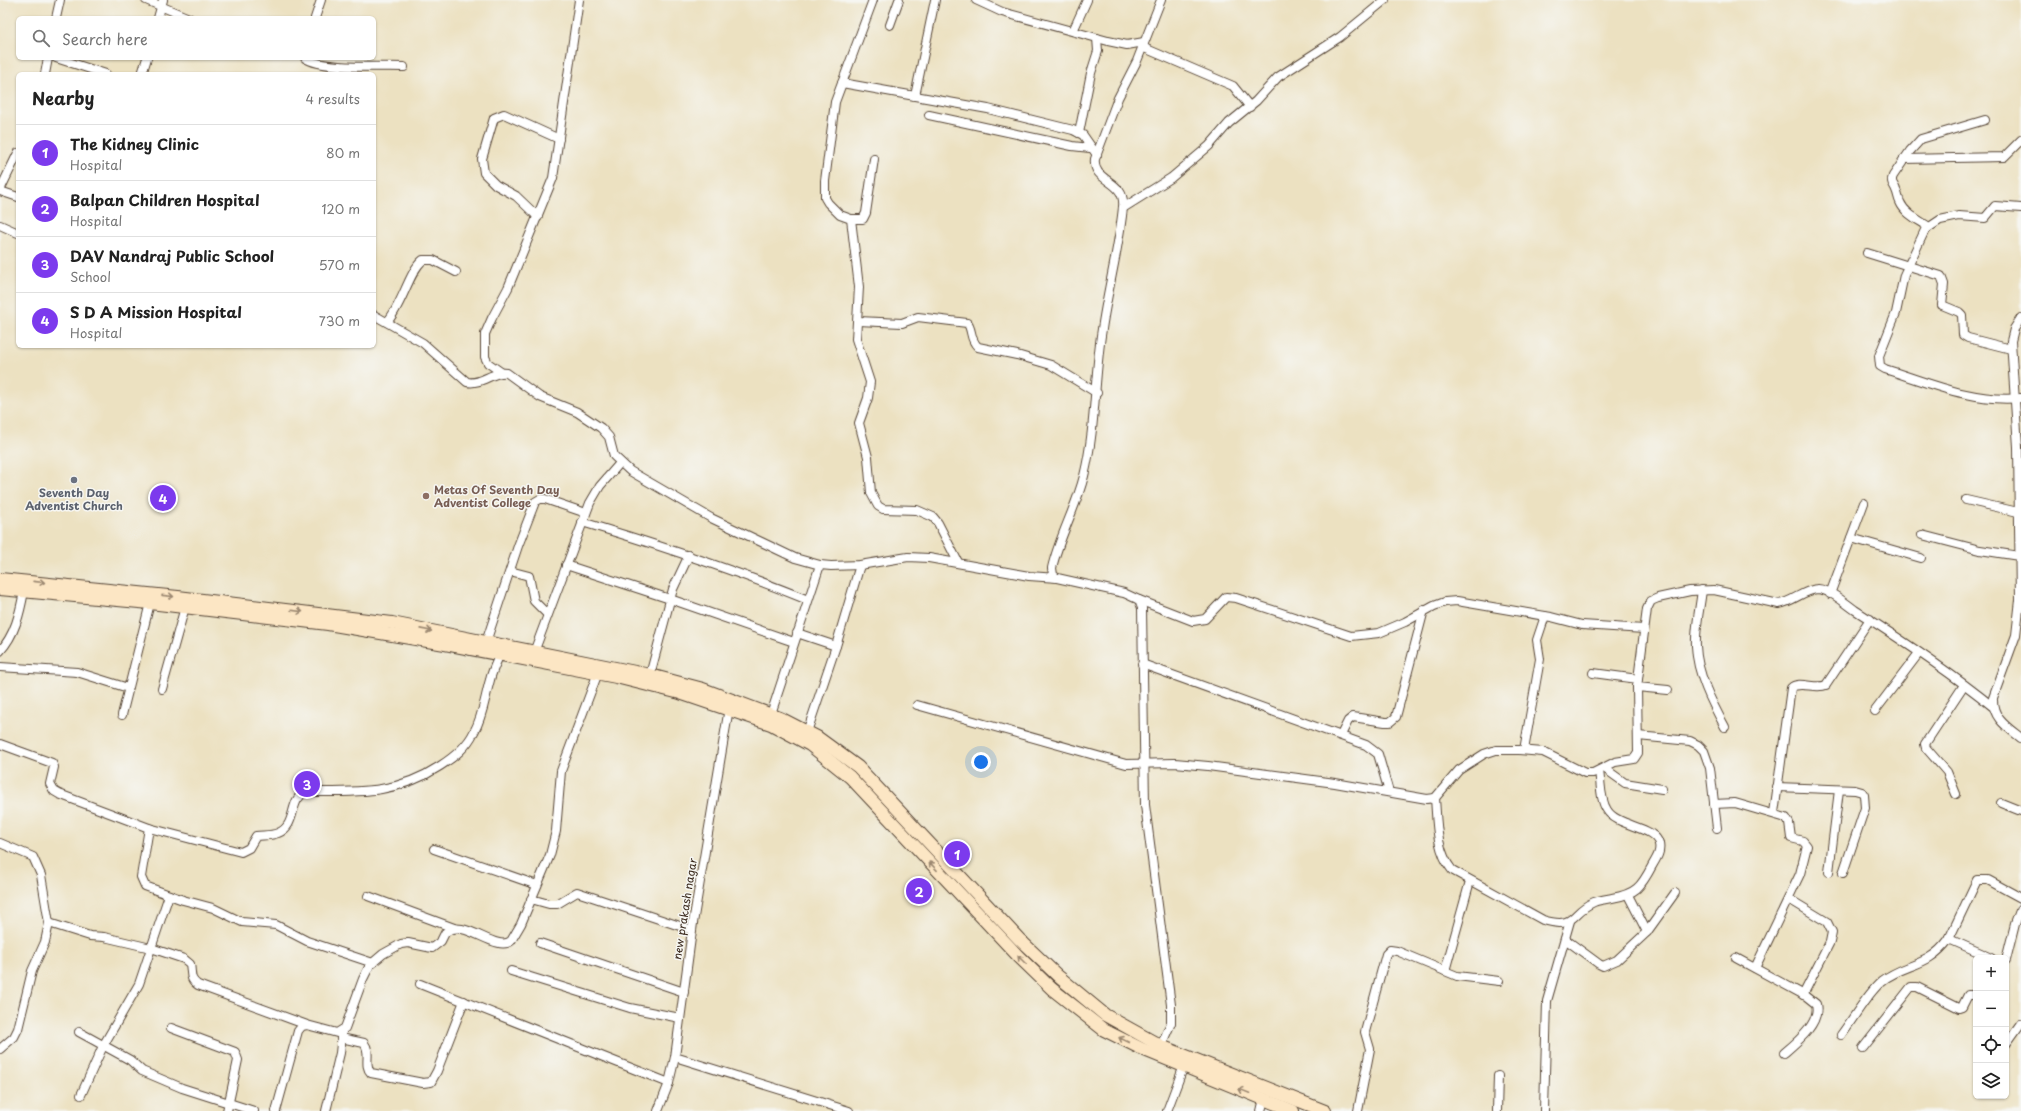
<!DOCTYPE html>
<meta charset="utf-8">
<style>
:root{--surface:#fff;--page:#f2f2f2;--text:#222;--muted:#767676;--line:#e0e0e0;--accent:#7c3aed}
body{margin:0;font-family:"Playpen Sans",sans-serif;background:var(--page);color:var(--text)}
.controls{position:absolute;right:12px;bottom:12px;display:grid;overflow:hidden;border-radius:6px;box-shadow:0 1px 3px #0004}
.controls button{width:36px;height:36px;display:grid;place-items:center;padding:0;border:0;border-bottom:1px solid var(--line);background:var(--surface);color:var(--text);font:20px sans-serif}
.you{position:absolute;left:981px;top:762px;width:14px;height:14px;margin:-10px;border:3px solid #fff;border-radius:50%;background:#1a73e8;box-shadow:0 0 0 6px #1a73e833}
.badge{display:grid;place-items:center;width:26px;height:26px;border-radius:50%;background:var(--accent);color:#fff;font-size:13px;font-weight:700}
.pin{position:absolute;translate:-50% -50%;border:2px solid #fff;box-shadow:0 1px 4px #0006}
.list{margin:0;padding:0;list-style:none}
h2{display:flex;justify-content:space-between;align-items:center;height:52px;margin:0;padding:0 16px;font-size:17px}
h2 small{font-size:13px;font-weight:400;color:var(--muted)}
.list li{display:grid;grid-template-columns:26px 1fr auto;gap:12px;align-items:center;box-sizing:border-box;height:56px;padding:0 16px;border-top:1px solid var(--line)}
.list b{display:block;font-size:15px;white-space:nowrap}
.list p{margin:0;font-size:13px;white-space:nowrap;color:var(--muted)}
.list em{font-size:13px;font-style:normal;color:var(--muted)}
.icon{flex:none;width:22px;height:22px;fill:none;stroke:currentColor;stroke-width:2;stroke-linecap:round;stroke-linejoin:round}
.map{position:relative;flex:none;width:2021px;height:1111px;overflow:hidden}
.search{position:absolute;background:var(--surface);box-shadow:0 1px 3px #0004;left:16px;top:16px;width:360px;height:44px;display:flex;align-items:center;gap:10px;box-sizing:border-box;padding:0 14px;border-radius:6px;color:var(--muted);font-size:15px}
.panel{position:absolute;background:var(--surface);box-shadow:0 1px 3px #0004;left:16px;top:72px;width:360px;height:276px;border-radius:6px}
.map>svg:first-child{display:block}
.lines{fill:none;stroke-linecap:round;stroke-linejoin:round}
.minor-casing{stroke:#564536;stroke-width:10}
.secondary-casing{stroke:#564536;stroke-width:14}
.minor{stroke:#fff;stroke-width:8}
.secondary{stroke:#fce6c4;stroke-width:12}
.oneway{stroke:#9c8871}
.worship-dot{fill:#6b7280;stroke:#f6f6f2;stroke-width:1.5}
.education-dot{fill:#8d6e63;stroke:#f6f6f2;stroke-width:1.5}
.labels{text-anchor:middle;stroke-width:3;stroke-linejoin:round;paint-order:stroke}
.education-label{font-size:11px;font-weight:bold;fill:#785e54;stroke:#f6f6f2;text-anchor:start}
.worship-label{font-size:11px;font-weight:bold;fill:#5b616d;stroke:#f6f6f2}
.street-label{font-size:11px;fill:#3b2a1e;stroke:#f6f6f2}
</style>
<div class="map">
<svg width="2021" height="1111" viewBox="0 0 2021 1111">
<rect width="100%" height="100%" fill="#f6f6f2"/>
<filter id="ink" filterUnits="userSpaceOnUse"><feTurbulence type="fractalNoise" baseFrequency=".025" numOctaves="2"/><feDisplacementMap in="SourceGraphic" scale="8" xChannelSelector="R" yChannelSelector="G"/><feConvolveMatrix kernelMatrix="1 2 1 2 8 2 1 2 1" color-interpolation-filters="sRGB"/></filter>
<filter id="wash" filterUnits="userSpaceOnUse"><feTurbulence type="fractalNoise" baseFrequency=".012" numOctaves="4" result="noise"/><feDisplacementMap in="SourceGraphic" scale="16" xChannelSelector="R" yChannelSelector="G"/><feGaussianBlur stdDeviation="0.9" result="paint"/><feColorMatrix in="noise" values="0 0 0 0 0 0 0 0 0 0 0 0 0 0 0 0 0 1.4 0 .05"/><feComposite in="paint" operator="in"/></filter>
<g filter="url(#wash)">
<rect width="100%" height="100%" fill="#ece1c1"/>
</g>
<g filter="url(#ink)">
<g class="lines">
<g class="minor-casing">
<g id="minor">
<polyline points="146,0 189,18"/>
<polyline points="873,0 835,102 825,181 825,198 828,203 840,215 851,219 859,287 856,339 870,382 868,398 859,423 868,457 871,493 878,506 883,509 917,510 933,517 938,523 958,562"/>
<polyline points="976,0 1002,12 1108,41 1127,45 1144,42"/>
<polyline points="56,18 60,0"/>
<polyline points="158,18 163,0"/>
<polyline points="315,18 321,0"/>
<polyline points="890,25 899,0"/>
<polyline points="1073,31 1087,0"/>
<polyline points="1142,47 1233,86 1250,107"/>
<polyline points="56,58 106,74"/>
<path d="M305 58C323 70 381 66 404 67"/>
<polyline points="45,74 48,58"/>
<polyline points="142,74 147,58"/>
<polyline points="842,83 988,109 1073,130 1083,135 1097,155"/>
<polyline points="915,96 935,0"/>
<polyline points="929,115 1072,146 1090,148"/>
<polyline points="1079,133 1091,73 1098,51 1097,38"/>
<polyline points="1904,159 2004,157 2021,140"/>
<polyline points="0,190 18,153"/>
<polyline points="0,191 18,197"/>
<polyline points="1123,208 1171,178 1209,146 1229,123 1256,101 1278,77 1340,37 1385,0"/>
<path d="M2021 208 1995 206 1985 218 1959 216 1940 220 1925 230 1904 275 1896 313 1879 356 1880 366 1885 369C1929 383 1974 403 2021 398"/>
<polyline points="538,217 516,196 496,185 484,173 482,159 494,118 504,114 559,139"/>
<polyline points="851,219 863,219 866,213 874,159"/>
<polyline points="0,225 18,233"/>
<path d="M1929 227C1919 220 1905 214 1900 202 1898 198 1898 194 1896 190 1894 184 1890 183 1893 176L1910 151 1921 139 1985 120"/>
<polyline points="1867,253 1941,276 1944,284 1942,305 1959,312 1962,315 1963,335 1968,338 2011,349"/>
<path d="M374 315 423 343 467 382C482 385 492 371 507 373L540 397 577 412 601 428 609 437 614 456 630 471 711 518 795 558 820 565 831 566 860 565 908 557 929 558 1029 576 1057 578"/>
<path d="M2021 318 2014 329 2011 341 2018 447 2020 600 2016 635 1993 698C1992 718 2007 727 2021 738"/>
<path d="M858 321 902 323 918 317 967 323C973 329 969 339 978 347L1017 355 1051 365 1097 393"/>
<path d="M387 322C402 306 409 271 423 260H433L456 272"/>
<polyline points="501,372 488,363 485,357 485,334 492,318 508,288 553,178 579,0"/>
<polyline points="1966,500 2018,512"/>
<path d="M582 522C659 545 734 570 808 600"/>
<polyline points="1922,535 1980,550 2019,556"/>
<polyline points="1851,538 1921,558"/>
<polyline points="566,565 670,599 794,642"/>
<polyline points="510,571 529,576 534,601 547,614"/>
<path d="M1702 590C1700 608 1695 628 1696 646 1697 674 1712 703 1725 727"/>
<polyline points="1830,594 1864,503"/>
<polyline points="1139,600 1193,621 1205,619 1226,597 1236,598 1351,636 1379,633 1405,622 1434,606 1445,602 1457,601 1551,617 1582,625 1644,629"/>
<polyline points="797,633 836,646"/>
<polyline points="486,642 518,546 535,502 540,499 545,499 586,513"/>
<path d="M0 651C15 635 20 613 24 591"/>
<polyline points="534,652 590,503 600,486 620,463"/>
<polyline points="1142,664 1366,745 1378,754 1389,792"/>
<polyline points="0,667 77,672 128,688"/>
<polyline points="1593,673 1638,679"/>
<polyline points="650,675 673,589 689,555"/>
<polyline points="1637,687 1668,690"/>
<polyline points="162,689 185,607"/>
<path d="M917 705 1126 764 1175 763 1208 766 1335 783 1427 799 1435 798 1459 770 1484 754 1496 750H1519L1543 752 1585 773H1593L1615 762 1634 759 1638 753 1637 687 1647 609 1651 601 1658 598 1690 591 1714 590 1779 604C1793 602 1805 589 1818 589 1831 590 1845 603 1855 610 1902 640 1949 671 1992 706"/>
<polyline points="1875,711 1919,653"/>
<polyline points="771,714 820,565"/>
<polyline points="122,715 150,603"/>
<polyline points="807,732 836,646 860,565"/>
<polyline points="1341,735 1348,721 1353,717 1385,722 1390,722 1396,717 1424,610"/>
<polyline points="1638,736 1690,741 1698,745 1704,751 1710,768 1717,828"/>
<path d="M0 744 52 763 54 767 50 784 54 791 59 794 149 828 241 852 249 848 256 836C263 835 271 836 278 833 298 825 288 799 306 792 357 792 396 795 440 766 454 757 467 747 474 732 483 716 485 697 490 680 492 671 496 663 500 654"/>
<polyline points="1524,750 1540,659 1537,640 1545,616"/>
<polyline points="1604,768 1625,783 1662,789"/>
<polyline points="1777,787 1855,790 1862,792 1864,795 1865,808 1843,873"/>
<polyline points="1956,794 1947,772 1926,748 1925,744 1964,685"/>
<path d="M1435 798C1437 823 1436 850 1452 870L1543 920C1577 930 1570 912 1594 902 1599 900 1606 899 1612 898 1636 894 1641 887 1652 866 1656 859 1661 852 1659 844 1655 826 1617 827 1607 810 1600 800 1601 783 1599 771"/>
<polyline points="2001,803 2021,811"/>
<polyline points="1714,804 1735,803 1786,818 1789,823 1791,838 1803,841 1807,846 1800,874 1755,968"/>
<path d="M1774 813 1791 688C1799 680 1816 690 1826 685L1870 619"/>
<polyline points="149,828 141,877 145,886 183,900 213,908 242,922 276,925 307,941 373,963"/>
<polyline points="0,843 33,857 41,875 49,923 45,942 32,971 18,1029 14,1037 0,1049"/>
<polyline points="434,849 537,885"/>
<polyline points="1829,872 1839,790"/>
<polyline points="368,896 454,928"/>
<polyline points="531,899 549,904 557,904 577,892 692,930"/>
<polyline points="1789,899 1827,922 1832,932 1830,942 1803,995"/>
<path d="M49 923 90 936 104 937 151 948 184 959 190 964C192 974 189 979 198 985L307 1025"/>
<polyline points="1647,932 1675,893"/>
<polyline points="1565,939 1599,964 1603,966 1617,960 1647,932 1628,895"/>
<polyline points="1949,939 1992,958"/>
<polyline points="540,943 684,992"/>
<path d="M1736 958 1806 996 1816 1004C1821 1023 1797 1042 1784 1053"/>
<polyline points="2006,960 2015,924 2021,908"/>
<polyline points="511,971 630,1008 680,1018"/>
<polyline points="1445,971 1470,881"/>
<polyline points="420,984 669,1083"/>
<polyline points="171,1028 235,1052 238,1060 227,1111"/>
<polyline points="79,1032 130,1060 142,1071 182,1088 254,1111"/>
<path d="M1841 1035C1854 1018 1866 995 1882 981 1905 963 1928 968 1949 939L1977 880H1988L2021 898"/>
<path d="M341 1038 364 1043C372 1053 363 1065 371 1073L423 1083 431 1082 437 1071 464 1001"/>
<polyline points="2006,1044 2021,1023"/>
<polyline points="1863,1048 1911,987 1917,987 1959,1008 1962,1007 1968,995 1976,995"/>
<path d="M1159 1050 1171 1023V1005L1145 805 1142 608 1139 600 1124 593 1057 578 1053 575 1052 568C1059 537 1076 508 1084 476 1096 428 1094 378 1102 329 1108 288 1119 248 1123 207 1126 179 1092 183 1095 159L1118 98 1137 61 1161 0"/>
<polyline points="675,1057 849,1111"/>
<polyline points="81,1095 103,1046 139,984 169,895"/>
<path d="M276 1111 298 1031 302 1026 307 1025 337 1033 345 1028 363 979 370 965 383 954 401 944 408 943 432 948 441 941 445 933C463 916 495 953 511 941L521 924 550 855 556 831 561 771 599 670"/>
<polyline points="326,1111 340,1053 342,1034"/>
<polyline points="658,1111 669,1083 675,1057 693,923 729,708"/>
<polyline points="1167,1111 1185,1063"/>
<polyline points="1261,1111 1264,1099"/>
<polyline points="1358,1111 1370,1049 1365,1032 1386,954 1390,950 1397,951 1457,976 1499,981"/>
<polyline points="1497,1111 1498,1076"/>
<polyline points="1544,1111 1547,1001 1570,921"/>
</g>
</g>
<g class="secondary-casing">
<g id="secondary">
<polyline points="0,579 178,597 392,623 650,675 703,689 780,718 817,737 858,767 1019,939 1059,977 1105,1015 1161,1046 1325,1111"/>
<polyline points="0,589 150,603 328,624 445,644 616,677 680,693 771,724 810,745 850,777 1019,957 1052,989 1104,1030 1142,1049 1293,1111"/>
</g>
</g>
<use href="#minor" class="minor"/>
<use href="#secondary" class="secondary"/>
</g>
<defs><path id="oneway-shaft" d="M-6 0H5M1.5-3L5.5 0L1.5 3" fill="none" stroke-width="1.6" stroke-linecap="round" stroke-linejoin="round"/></defs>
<g class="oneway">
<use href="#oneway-shaft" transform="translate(39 582) rotate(6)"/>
<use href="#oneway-shaft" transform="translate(168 596) rotate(6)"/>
<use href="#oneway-shaft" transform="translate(297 611) rotate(7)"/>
<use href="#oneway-shaft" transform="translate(426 630) rotate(11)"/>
<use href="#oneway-shaft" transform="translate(933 866) rotate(-133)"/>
<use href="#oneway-shaft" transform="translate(1022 960) rotate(-135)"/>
<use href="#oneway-shaft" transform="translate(1124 1040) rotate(-154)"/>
<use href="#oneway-shaft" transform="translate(1244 1091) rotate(-158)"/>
</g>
</g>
<circle class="worship-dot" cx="74" cy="480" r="4"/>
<circle class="education-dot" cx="426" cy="496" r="4"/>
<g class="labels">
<g class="education-label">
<text x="434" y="494">Metas Of Seventh Day<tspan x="434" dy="13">Adventist College</tspan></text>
</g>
<g class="worship-label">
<text x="74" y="497">Seventh Day<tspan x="74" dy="13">Adventist Church</tspan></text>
</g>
<g class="street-label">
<text transform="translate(685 909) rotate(-81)" y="4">new prakash nagar</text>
</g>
</g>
</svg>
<div class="controls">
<button>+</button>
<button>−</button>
<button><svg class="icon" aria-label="locate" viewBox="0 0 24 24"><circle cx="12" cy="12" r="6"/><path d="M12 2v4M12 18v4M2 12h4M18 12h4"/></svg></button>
<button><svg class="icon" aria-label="layers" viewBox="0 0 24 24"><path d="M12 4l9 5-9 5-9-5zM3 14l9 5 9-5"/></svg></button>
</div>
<div class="you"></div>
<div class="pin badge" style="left:957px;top:854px">1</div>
<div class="pin badge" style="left:919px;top:891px">2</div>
<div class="pin badge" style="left:307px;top:784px">3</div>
<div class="pin badge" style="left:163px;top:498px">4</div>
<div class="search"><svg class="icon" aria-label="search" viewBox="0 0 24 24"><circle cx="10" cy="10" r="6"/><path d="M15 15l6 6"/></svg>Search here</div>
<section class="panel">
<h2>Nearby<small>4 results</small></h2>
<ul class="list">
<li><span class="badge">1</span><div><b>The Kidney Clinic</b><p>Hospital</p></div><em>80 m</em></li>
<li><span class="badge">2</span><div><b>Balpan Children Hospital</b><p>Hospital</p></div><em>120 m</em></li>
<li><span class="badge">3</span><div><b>DAV Nandraj Public School</b><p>School</p></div><em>570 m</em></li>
<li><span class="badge">4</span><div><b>S D A Mission Hospital</b><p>Hospital</p></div><em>730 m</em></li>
</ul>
</section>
</div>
